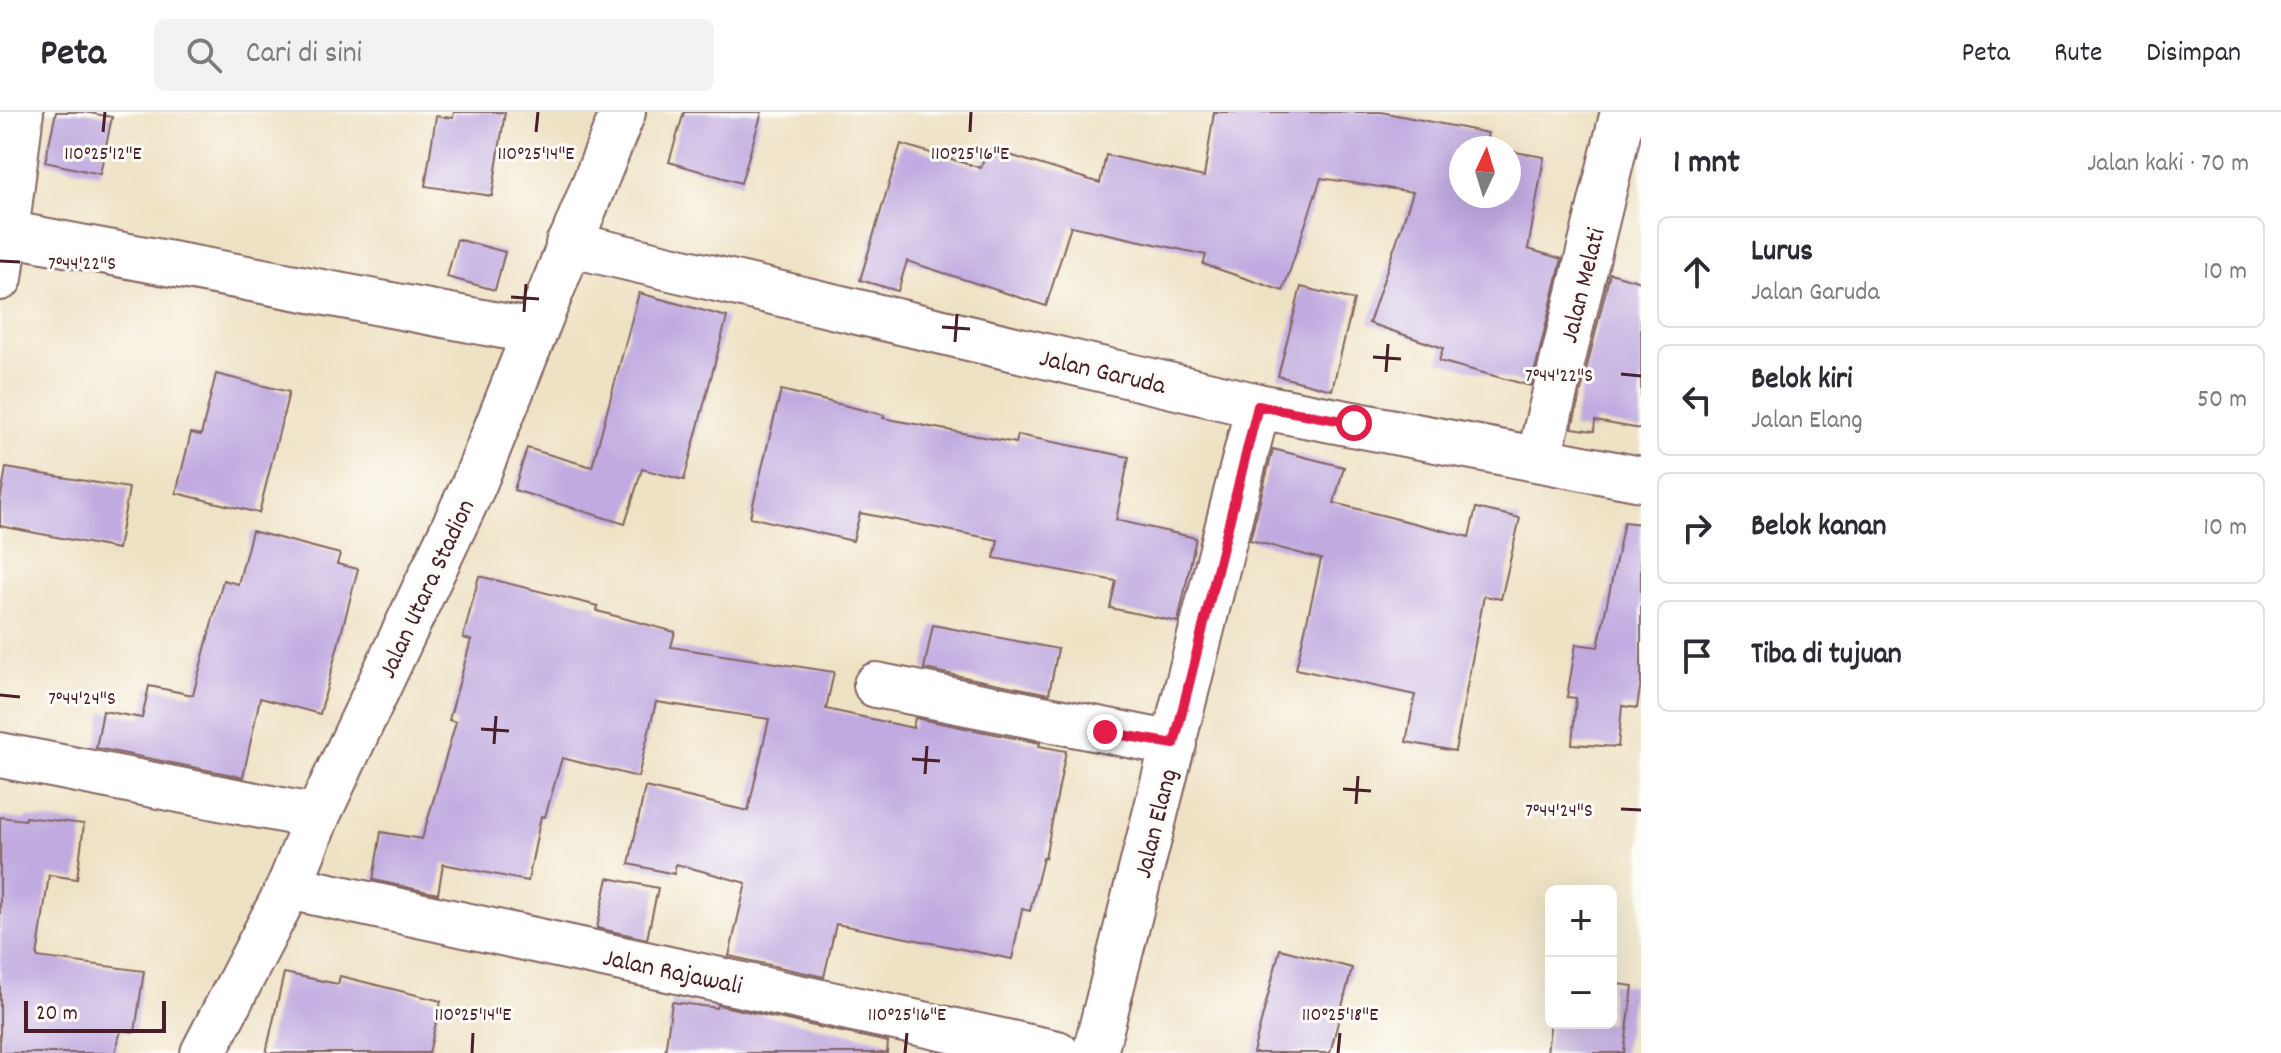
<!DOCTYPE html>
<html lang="id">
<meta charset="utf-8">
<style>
:root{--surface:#fff;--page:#f2f2f3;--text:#2b2b33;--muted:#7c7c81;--line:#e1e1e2}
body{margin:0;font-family:Dekko,sans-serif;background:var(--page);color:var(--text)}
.controls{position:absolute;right:24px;bottom:24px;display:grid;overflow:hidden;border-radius:12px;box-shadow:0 8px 32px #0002}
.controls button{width:72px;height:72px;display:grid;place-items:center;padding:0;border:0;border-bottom:2px solid var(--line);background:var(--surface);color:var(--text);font:40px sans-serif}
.compass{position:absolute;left:1449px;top:24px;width:72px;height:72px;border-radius:50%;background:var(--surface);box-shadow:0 8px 32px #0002;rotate:4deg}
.scale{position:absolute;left:24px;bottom:20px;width:142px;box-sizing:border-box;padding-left:8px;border:4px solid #4a1f2b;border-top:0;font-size:22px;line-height:28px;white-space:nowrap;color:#4a1f2b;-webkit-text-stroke:6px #fdfcf7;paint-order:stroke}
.stop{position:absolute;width:24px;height:24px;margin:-18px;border:6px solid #e11d48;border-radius:50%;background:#fff}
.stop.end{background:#e11d48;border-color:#fff;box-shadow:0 2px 8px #0008}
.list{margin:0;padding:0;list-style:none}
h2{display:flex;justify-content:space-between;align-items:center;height:104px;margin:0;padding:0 32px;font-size:34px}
h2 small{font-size:26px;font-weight:400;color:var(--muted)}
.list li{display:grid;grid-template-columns:52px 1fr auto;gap:24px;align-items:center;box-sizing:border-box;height:112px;margin:0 16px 16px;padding:0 16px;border:2px solid var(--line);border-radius:12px}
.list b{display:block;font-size:30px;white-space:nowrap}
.list p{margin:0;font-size:26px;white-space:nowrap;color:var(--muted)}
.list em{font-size:26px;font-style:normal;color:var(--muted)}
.icon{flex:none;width:44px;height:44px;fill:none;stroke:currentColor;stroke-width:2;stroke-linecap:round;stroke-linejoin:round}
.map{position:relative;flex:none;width:1641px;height:941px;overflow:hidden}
header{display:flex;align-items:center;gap:48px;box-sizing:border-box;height:112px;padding:0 40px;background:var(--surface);border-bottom:2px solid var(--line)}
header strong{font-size:38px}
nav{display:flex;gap:44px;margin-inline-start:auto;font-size:28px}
.search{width:560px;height:72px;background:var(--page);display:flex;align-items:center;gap:20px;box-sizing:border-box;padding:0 28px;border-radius:12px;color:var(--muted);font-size:30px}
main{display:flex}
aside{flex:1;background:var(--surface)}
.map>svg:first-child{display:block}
.building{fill:#c0aae0}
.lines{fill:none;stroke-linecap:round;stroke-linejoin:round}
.minor-casing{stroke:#836361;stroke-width:48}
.tertiary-casing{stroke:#836361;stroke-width:48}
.minor{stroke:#fff;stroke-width:44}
.tertiary{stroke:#fff;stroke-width:44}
.route{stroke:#e11d48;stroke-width:10}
.ticks{fill:none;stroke:#4a1f2b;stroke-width:3}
.labels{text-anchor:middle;stroke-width:6;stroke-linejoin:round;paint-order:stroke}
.street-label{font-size:26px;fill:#4a1f2b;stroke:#fdfcf7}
.ticks-label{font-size:20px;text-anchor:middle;fill:#4a1f2b;stroke:#fdfcf7;stroke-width:6;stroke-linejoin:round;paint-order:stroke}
</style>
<header>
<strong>Peta</strong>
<div class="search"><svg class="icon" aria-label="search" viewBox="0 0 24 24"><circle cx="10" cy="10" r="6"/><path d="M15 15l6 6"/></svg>Cari di sini</div>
<nav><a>Peta</a><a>Rute</a><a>Disimpan</a></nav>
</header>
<main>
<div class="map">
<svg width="1641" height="941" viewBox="0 0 1641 941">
<rect width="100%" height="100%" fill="#fdfcf7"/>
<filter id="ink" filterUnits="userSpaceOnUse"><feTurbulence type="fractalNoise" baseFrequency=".0125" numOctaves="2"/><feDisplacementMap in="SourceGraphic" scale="16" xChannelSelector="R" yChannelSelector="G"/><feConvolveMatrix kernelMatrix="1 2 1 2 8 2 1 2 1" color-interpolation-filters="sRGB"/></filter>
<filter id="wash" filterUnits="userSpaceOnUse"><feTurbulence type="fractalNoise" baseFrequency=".006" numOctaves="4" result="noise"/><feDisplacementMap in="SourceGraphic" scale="32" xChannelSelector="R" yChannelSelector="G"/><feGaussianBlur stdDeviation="1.8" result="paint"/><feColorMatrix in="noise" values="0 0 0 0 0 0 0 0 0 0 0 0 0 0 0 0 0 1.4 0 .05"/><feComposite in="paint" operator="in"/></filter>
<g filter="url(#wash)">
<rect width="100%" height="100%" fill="#eee2c4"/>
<g id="blocks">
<g class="building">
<polygon points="56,0 84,0 112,5 100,62 45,50"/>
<polygon points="454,0 505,0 492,84 425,74 436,4 453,6"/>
<polygon points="684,0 762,0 741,71 669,50"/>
<polygon points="1214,0 1381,0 1488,21 1485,35 1491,36 1461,36 1461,84 1509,84 1509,39 1544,45 1528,137 1562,147 1531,274 1439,249 1443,236 1369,211 1413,80 1321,66 1283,179 1203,152 1206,143 1071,114 1046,194 907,149 898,179 860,168 901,32 981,56 987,36 1100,71 1106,43 1204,65"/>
<polygon points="457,127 505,140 495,178 447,165"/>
<polygon points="1610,161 1641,170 1641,317 1595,309 1594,319 1572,316"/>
<polygon points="1301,175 1354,188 1332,278 1278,264"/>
<polygon points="639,181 727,205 684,368 642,357 625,412 514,378 527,336 592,355"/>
<polygon points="216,262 289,280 259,401 176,381 191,321 201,323"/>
<polygon points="781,278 884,303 883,306 1016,331 1018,323 1129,345 1116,408 1196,426 1178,510 1110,496 1116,469 994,446 998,428 860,401 853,429 750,405"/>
<polygon points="1273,337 1344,355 1334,391 1469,425 1476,396 1520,406 1501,487 1484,484 1455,639 1406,630 1415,583 1296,557 1321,447 1250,428"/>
<polygon points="6,356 129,376 118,437 0,414 0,389"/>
<polygon points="1624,410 1641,412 1641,570 1637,596 1622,594 1618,635 1572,632 1576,586 1567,585 1576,532 1598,535"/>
<polygon points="252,419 340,442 337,452 358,457 320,602 260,586 243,665 96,636 103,599 142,606 149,574 193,583 223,468 238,472"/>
<polygon points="479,464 598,494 597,499 675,520 671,535 834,560 826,597 913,616 915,606 1040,631 1039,634 1066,639 1045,746 1043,746 1030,799 1022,797 1012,847 836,812 824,865 729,844 746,771 676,752 674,762 629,752 645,675 748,699 769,607 656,590 638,665 562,646 545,705 541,704 528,769 443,752 438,782 373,768 381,720 422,727 456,610 449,608 471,528 463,526"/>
<polygon points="933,513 1058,537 1049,582 924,557"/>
<polygon points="0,705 25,708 26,705 84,712 77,767 49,763 37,845 144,859 135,920 121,918 115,941 0,941"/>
<polygon points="608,766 658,776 647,827 597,816"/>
<polygon points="1280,837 1352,856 1330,941 1253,941"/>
<polygon points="284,861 338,872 340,864 441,889 429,941 266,941"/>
<polygon points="1611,871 1633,874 1624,941 1547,941 1551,908 1551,911 1611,911"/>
<polygon points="672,890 717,896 718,893 888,930 887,941 665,941"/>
</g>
</g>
</g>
<g filter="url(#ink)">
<use href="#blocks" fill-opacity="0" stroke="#836361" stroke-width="2"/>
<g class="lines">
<g class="minor-casing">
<g id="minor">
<polyline points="6,121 21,0"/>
<polyline points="568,132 1258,294 1641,367"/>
<polyline points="0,166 6,121 535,220"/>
<polyline points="1539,346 1623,0"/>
<polyline points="876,573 1174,632"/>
<polyline points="0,643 317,705"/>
<polyline points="289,775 1057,941"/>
<polyline points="1095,941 1258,294"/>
</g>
</g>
<g class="tertiary-casing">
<polyline id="tertiary" points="203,941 289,775 317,705 474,372 623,0"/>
</g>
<use href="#minor" class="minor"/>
<use href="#tertiary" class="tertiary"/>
</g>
</g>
<g class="lines" filter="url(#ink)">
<polyline class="route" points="1105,620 1174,632 1258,294 1354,311"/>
</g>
<path class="ticks" d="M103 20 105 0M536 20 538 0M970 20 971 0M0 149 20 150M511 185 539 187M524 200 526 172M942 215 970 217M955 230 957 202M1373 245 1401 247M1386 260 1388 232M1621 262 1641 264M0 583 20 585M481 617 509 619M494 632 496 604M912 647 940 649M925 662 927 634M1343 677 1371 679M1356 692 1358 664M1621 697 1641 698M472 941 473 921M905 941 907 921M1338 941 1340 921"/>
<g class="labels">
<g class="street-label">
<text transform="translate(1581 173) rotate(-76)" y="9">Jalan Melati</text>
<text transform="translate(1103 258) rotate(13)" y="9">Jalan Garuda</text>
<text transform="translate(425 476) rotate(-65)" y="9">Jalan Utara Stadion</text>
<text transform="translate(1154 711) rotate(-76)" y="9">Jalan Elang</text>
<text transform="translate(673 858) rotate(12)" y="9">Jalan Rajawali</text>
</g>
</g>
<g class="ticks-label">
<text x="103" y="47">110°25'12"E</text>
<text x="536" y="47">110°25'14"E</text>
<text x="970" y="47">110°25'16"E</text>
<text x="82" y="157">7°44'22"S</text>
<text x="1559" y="269">7°44'22"S</text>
<text x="82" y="592">7°44'24"S</text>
<text x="1559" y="704">7°44'24"S</text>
<text x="473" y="908">110°25'14"E</text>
<text x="907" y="908">110°25'16"E</text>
<text x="1340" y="908">110°25'18"E</text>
</g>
</svg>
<div class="controls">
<button>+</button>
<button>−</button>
</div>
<svg class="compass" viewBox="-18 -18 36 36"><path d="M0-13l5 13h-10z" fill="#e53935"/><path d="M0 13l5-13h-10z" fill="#7c7c81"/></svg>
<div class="scale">20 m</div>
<div class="stop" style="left:1354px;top:311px"></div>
<div class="stop end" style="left:1105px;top:620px"></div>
</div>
<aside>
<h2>1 mnt<small>Jalan kaki · 70 m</small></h2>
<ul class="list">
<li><svg class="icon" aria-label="ahead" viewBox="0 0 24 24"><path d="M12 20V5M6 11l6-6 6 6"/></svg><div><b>Lurus</b><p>Jalan Garuda</p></div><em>10 m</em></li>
<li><svg class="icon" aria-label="left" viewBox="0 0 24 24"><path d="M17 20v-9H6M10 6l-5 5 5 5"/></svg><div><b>Belok kiri</b><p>Jalan Elang</p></div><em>50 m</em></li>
<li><svg class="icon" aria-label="right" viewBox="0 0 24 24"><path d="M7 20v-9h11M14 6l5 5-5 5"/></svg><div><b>Belok kanan</b></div><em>10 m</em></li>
<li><svg class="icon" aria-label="arrive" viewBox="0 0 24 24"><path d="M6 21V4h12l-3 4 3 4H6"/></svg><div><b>Tiba di tujuan</b></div></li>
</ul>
</aside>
</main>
